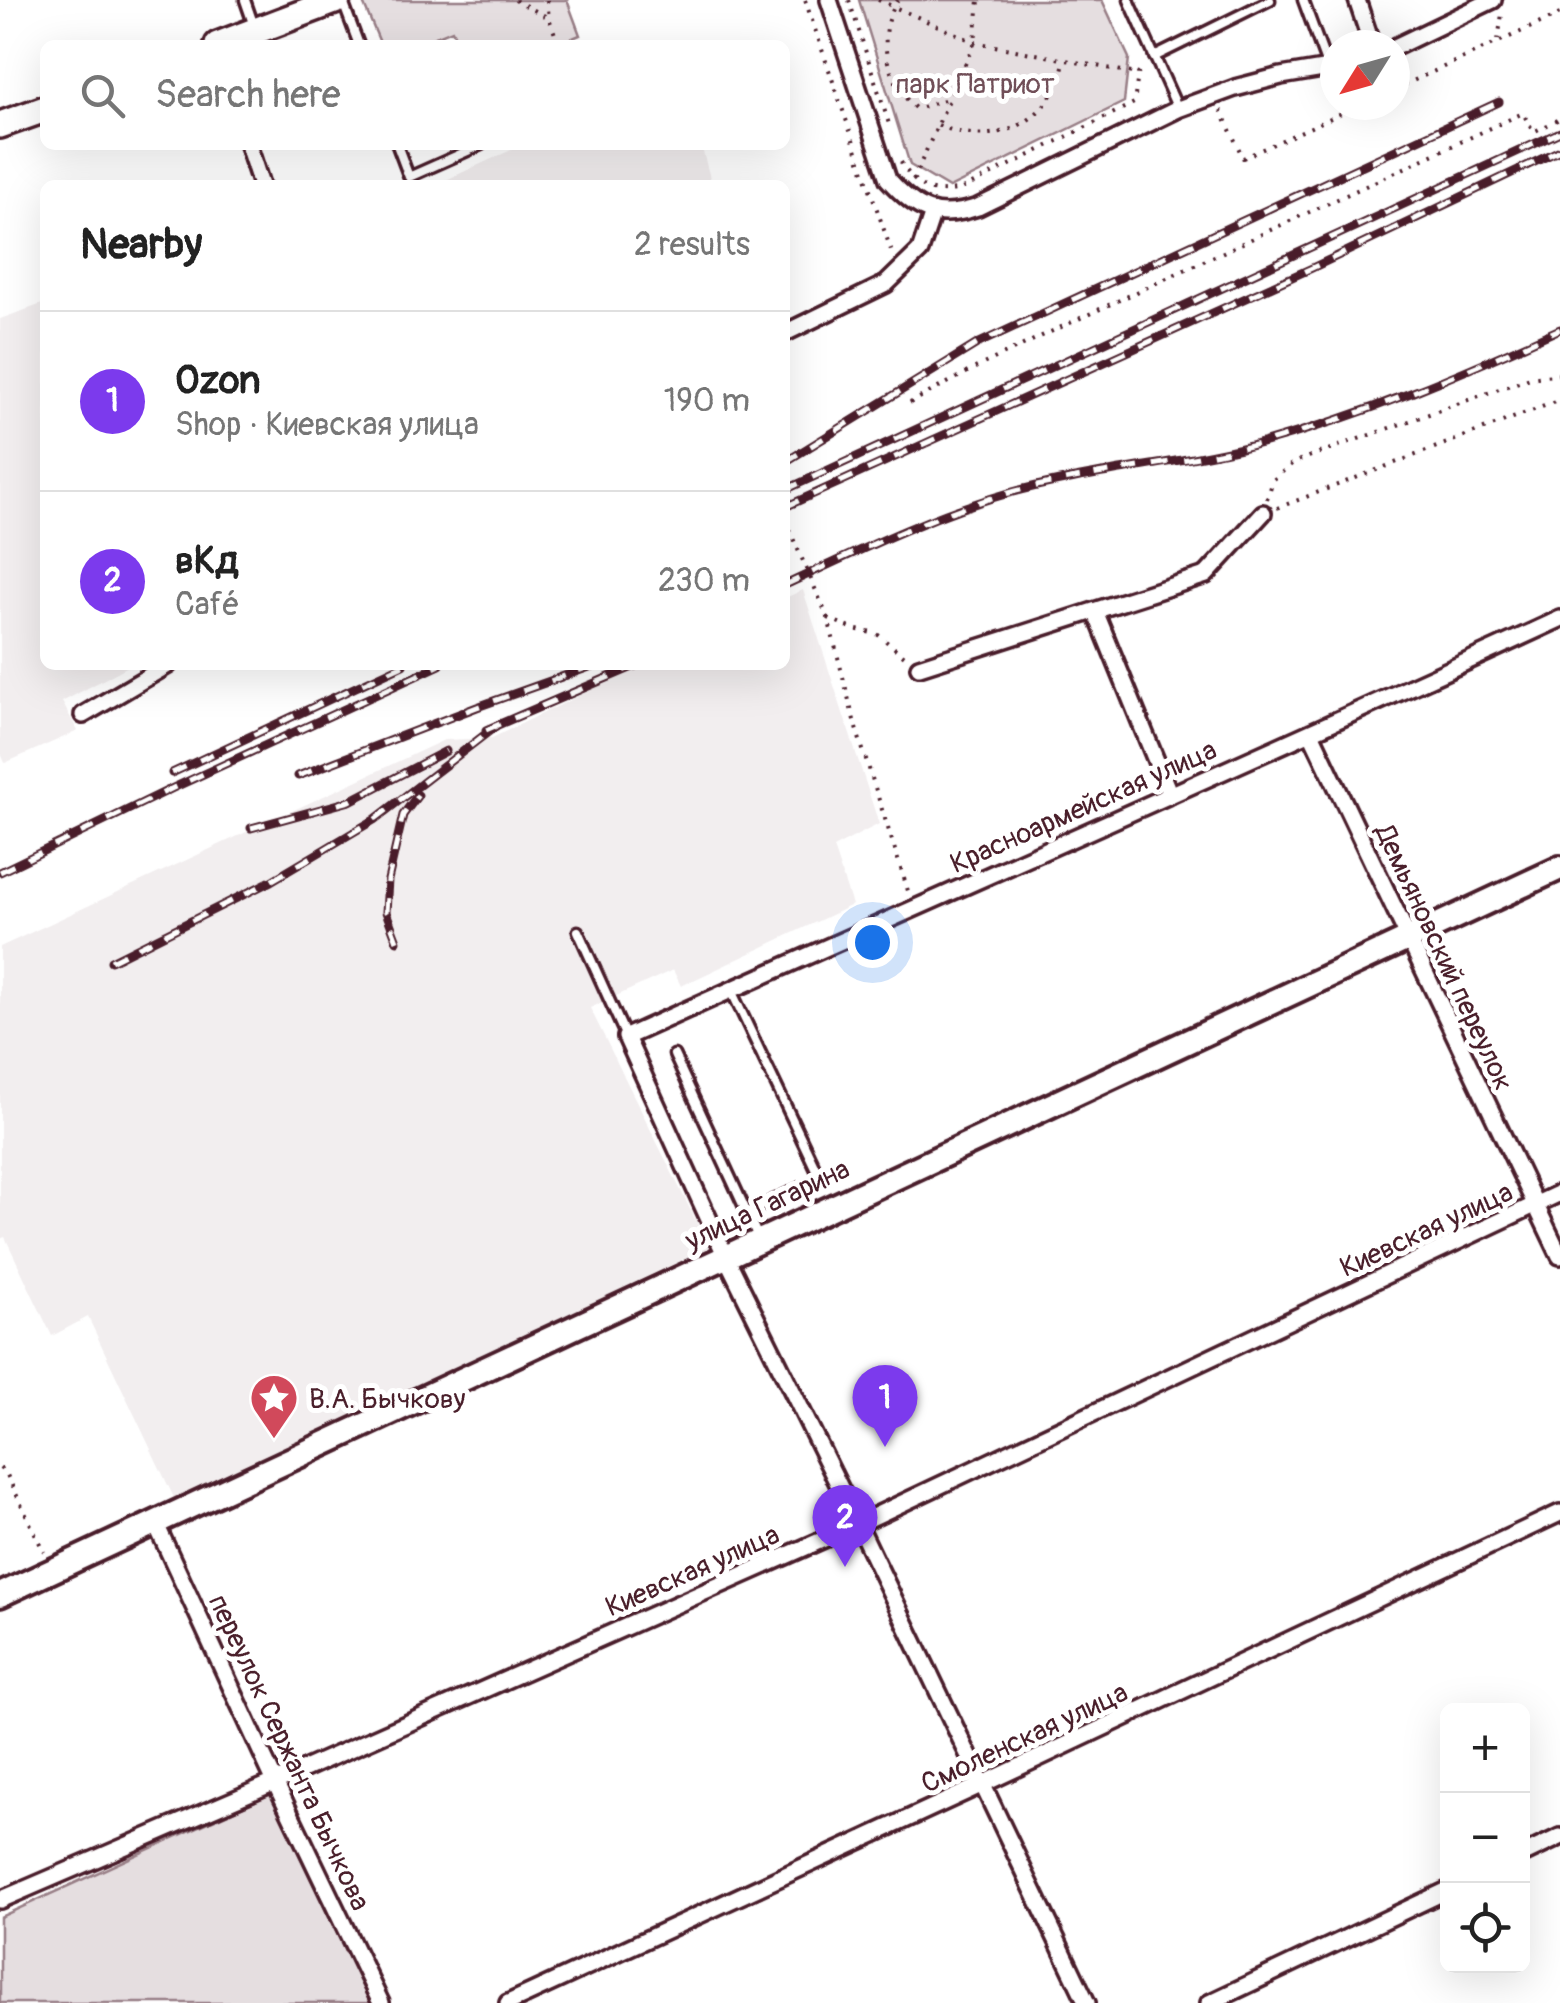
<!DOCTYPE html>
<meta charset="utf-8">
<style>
:root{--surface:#fff;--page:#f2f2f2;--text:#222;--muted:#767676;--line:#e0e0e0;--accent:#7c3aed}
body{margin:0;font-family:Pangolin,sans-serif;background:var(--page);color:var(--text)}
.controls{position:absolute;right:30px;bottom:30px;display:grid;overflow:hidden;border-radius:15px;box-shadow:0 10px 40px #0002}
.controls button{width:90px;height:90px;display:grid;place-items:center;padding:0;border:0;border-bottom:2px solid var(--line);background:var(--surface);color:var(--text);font:50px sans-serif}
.compass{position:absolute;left:1320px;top:30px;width:90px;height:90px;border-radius:50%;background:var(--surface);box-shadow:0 10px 40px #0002;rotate:233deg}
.you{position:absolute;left:872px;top:942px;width:35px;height:35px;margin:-25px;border:8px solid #fff;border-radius:50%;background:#1a73e8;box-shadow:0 0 0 15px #1a73e833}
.badge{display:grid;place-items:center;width:65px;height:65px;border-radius:50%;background:var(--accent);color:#fff;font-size:32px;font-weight:700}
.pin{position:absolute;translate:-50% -82px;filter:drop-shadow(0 2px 5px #0008)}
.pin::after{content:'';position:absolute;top:52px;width:35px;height:30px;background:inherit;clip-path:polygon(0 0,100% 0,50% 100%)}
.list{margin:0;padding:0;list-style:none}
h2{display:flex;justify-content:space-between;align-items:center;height:130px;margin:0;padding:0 40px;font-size:42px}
h2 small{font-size:32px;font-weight:400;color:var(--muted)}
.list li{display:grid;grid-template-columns:65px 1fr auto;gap:30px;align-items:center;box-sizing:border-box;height:180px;padding:0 40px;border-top:2px solid var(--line)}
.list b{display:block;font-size:38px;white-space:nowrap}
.list p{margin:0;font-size:32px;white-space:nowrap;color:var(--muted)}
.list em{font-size:32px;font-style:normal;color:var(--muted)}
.icon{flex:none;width:55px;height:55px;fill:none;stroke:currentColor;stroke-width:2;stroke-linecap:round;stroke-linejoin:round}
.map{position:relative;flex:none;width:1560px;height:2003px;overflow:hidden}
.search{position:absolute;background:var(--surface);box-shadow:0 10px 40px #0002;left:40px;top:40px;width:750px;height:110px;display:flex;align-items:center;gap:25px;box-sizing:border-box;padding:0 35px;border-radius:15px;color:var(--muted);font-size:38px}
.panel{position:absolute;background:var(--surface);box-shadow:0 10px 40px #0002;left:40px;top:180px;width:750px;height:490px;border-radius:15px}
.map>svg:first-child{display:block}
.built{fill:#f2eeef}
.green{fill:#e5dee0;stroke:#987e86;stroke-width:2.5}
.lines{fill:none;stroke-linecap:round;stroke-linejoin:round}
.lane-casing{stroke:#4a1f2b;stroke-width:15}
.street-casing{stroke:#4a1f2b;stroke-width:22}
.secondary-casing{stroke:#4a1f2b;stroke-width:30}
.primary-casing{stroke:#4a1f2b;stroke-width:32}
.path{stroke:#4a1f2b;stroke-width:4;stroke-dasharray:2.5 8;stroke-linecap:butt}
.lane{stroke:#fff;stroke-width:8}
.street{stroke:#fff;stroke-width:15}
.secondary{stroke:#fff;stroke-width:22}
.primary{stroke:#fff;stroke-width:25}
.rail-casing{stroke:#4a1f2b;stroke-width:9}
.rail{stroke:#fff;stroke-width:5;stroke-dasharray:15;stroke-linecap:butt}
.labels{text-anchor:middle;stroke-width:10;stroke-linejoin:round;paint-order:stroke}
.park-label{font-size:28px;fill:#714f58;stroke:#fff}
.street-label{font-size:28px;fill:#4a1f2b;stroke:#fff}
.poi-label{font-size:28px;fill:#4a1f2b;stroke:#fff;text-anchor:start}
</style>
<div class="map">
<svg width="1560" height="2003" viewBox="0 0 1560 2003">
<rect width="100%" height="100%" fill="#fff"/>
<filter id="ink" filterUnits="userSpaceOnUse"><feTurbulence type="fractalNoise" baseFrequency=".01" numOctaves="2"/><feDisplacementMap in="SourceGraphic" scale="20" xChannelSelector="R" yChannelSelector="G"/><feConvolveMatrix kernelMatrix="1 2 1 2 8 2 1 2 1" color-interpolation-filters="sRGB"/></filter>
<g filter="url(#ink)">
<g class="built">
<polygon points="522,145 701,145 712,185 435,185"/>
<polygon points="45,303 45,665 130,665 62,702 78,731 5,763 0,751 0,319"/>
<polygon points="803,590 879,824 833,848 852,905 681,986 673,970 590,1008 709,1247 175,1500 88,1317 52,1336 5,1237 0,1239 0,947 444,740 492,738 643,665 785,665 785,598"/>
</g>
<g class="green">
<polygon points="362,0 567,0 580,35 556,45 459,45 452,30 416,45 381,45"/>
<polygon points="859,0 1102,0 1129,58 1124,102 949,188 910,165"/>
<polygon points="270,1794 370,2003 0,2003 0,1917"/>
</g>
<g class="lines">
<g class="lane-casing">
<g id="lane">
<polyline points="245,0 255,29"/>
<polyline points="1129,0 1178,109"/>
<polyline points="1303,0 1328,68"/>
<polyline points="343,2 359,45"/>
<polyline points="1154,57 1270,0"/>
<polyline points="397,145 409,177 481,145"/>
<polyline points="578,931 626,1037"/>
<polyline points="731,990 820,1178 747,1213"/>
<polyline points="674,1055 758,1237"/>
</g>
</g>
<g class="street-casing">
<g id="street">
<path d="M829 0 888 179C917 211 936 221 978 207L1178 109 1235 88 1281 76 1335 67"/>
<polyline points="1357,0 1372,45"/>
<polyline points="1395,47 1493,0"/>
<polyline points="248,145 261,185"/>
<polyline points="785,333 886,284 920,251 933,212"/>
<polyline points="1095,611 1170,795"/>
<polyline points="919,667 1206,575 1263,513"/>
<polyline points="83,715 168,665"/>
<polyline points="1311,733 1560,1256"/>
<polyline points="155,1522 275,1782 381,2003"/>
<polyline points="1522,1855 1560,1837"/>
<polyline points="0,1900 275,1782 858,1524 1560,1193"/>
<polyline points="508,2003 983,1784 1560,1513"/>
<path d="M1087 2003 858 1524 726 1257 626 1037C937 897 1250 762 1560 619"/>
<polyline points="1209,2003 1448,1890"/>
</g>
</g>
<g class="secondary-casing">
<polyline id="secondary" points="0,1595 1560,868"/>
</g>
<g class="primary-casing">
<g id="primary">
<polyline points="218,45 337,0"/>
<polyline points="0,125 45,109"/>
</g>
</g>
<g class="path">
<polyline points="515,0 549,18"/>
<polyline points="547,0 549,18 556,37"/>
<polyline points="805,0 893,256"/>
<polyline points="849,0 889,124"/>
<polyline points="878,0 975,42 1137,74"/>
<path d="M898 0C875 37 886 81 916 109L950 98"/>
<polyline points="1498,40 1502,14"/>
<polyline points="1395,89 1560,14"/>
<polyline points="1221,110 1243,158 1359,105"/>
<path d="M938 125C995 150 1051 124 1064 62"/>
<path d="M901 162C917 189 931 195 962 189L1134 103 1138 74 1144 67"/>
<polyline points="913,180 975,42 979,0"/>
<polyline points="910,403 979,366 1044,335 1523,113 1533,132 1560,119"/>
<polyline points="1267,499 1273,480 1294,462 1530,378 1560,374"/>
<polyline points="1277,508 1560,400"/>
<polyline points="785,520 828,618 856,728 909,894"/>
<polyline points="828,618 853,629 877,634 907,658"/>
<polyline points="0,1468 7,1475 44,1552"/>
</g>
<use href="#lane" class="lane"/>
<use href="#street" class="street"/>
<use href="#secondary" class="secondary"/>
<use href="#primary" class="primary"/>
<g class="rail-casing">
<g id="rail">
<polyline points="785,462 977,344 1499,102"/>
<polyline points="785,490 1560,132"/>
<polyline points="785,507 1312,268 1560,150"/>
<path d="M785 585C858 551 931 515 1009 493 1092 470 1179 465 1262 443 1367 414 1461 374 1560 329"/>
<polyline points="486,730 637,665"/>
<polyline points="172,773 403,665"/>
<polyline points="298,776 477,707 595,665"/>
<polyline points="251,828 350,801 446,751"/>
<polyline points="0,872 173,788 440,665"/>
<polyline points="397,941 386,912 388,880 403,815 418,795"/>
<polyline points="111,961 271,881 374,820 496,726"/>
</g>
</g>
<use href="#rail" class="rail"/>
</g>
</g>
<defs>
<g id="sight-pin" transform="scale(2.5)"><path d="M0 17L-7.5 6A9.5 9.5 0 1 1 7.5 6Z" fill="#d1495b" stroke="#fff"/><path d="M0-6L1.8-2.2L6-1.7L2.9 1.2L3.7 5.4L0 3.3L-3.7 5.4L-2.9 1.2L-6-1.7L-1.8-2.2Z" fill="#fff"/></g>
</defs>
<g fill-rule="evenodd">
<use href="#sight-pin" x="274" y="1398"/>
</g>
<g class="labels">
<g class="park-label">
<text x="975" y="93">парк Патриот</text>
</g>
<g class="street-label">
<text transform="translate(1083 806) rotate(-24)" y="10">Красноармейская улица</text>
<text transform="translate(1445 957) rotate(65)" y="10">Демьяновский переулок</text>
<text transform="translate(767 1204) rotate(-25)" y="10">улица Гагарина</text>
<text transform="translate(1426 1229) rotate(-25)" y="10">Киевская улица</text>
<text transform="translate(692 1570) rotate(-24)" y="10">Киевская улица</text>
<text transform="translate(1024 1737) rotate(-25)" y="10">Смоленская улица</text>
<text transform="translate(290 1752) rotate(65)" y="10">переулок Сержанта Бычкова</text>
</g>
<g class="poi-label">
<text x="309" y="1408">В.А. Бычкову</text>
</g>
</g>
</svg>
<div class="controls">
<button>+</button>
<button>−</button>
<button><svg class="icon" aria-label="locate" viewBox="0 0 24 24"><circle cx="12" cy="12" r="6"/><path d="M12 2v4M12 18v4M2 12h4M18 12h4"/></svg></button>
</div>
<svg class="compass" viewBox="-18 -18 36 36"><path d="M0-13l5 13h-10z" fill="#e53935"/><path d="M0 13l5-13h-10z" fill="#767676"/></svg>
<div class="you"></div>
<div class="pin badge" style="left:885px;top:1447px">1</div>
<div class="pin badge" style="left:845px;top:1567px">2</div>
<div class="search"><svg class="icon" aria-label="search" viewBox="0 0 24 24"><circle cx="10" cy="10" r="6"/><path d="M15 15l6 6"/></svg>Search here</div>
<section class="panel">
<h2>Nearby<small>2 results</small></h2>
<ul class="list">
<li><span class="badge">1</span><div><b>Ozon</b><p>Shop · Киевская улица</p></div><em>190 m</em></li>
<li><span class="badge">2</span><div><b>вКд</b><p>Café</p></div><em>230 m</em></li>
</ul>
</section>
</div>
